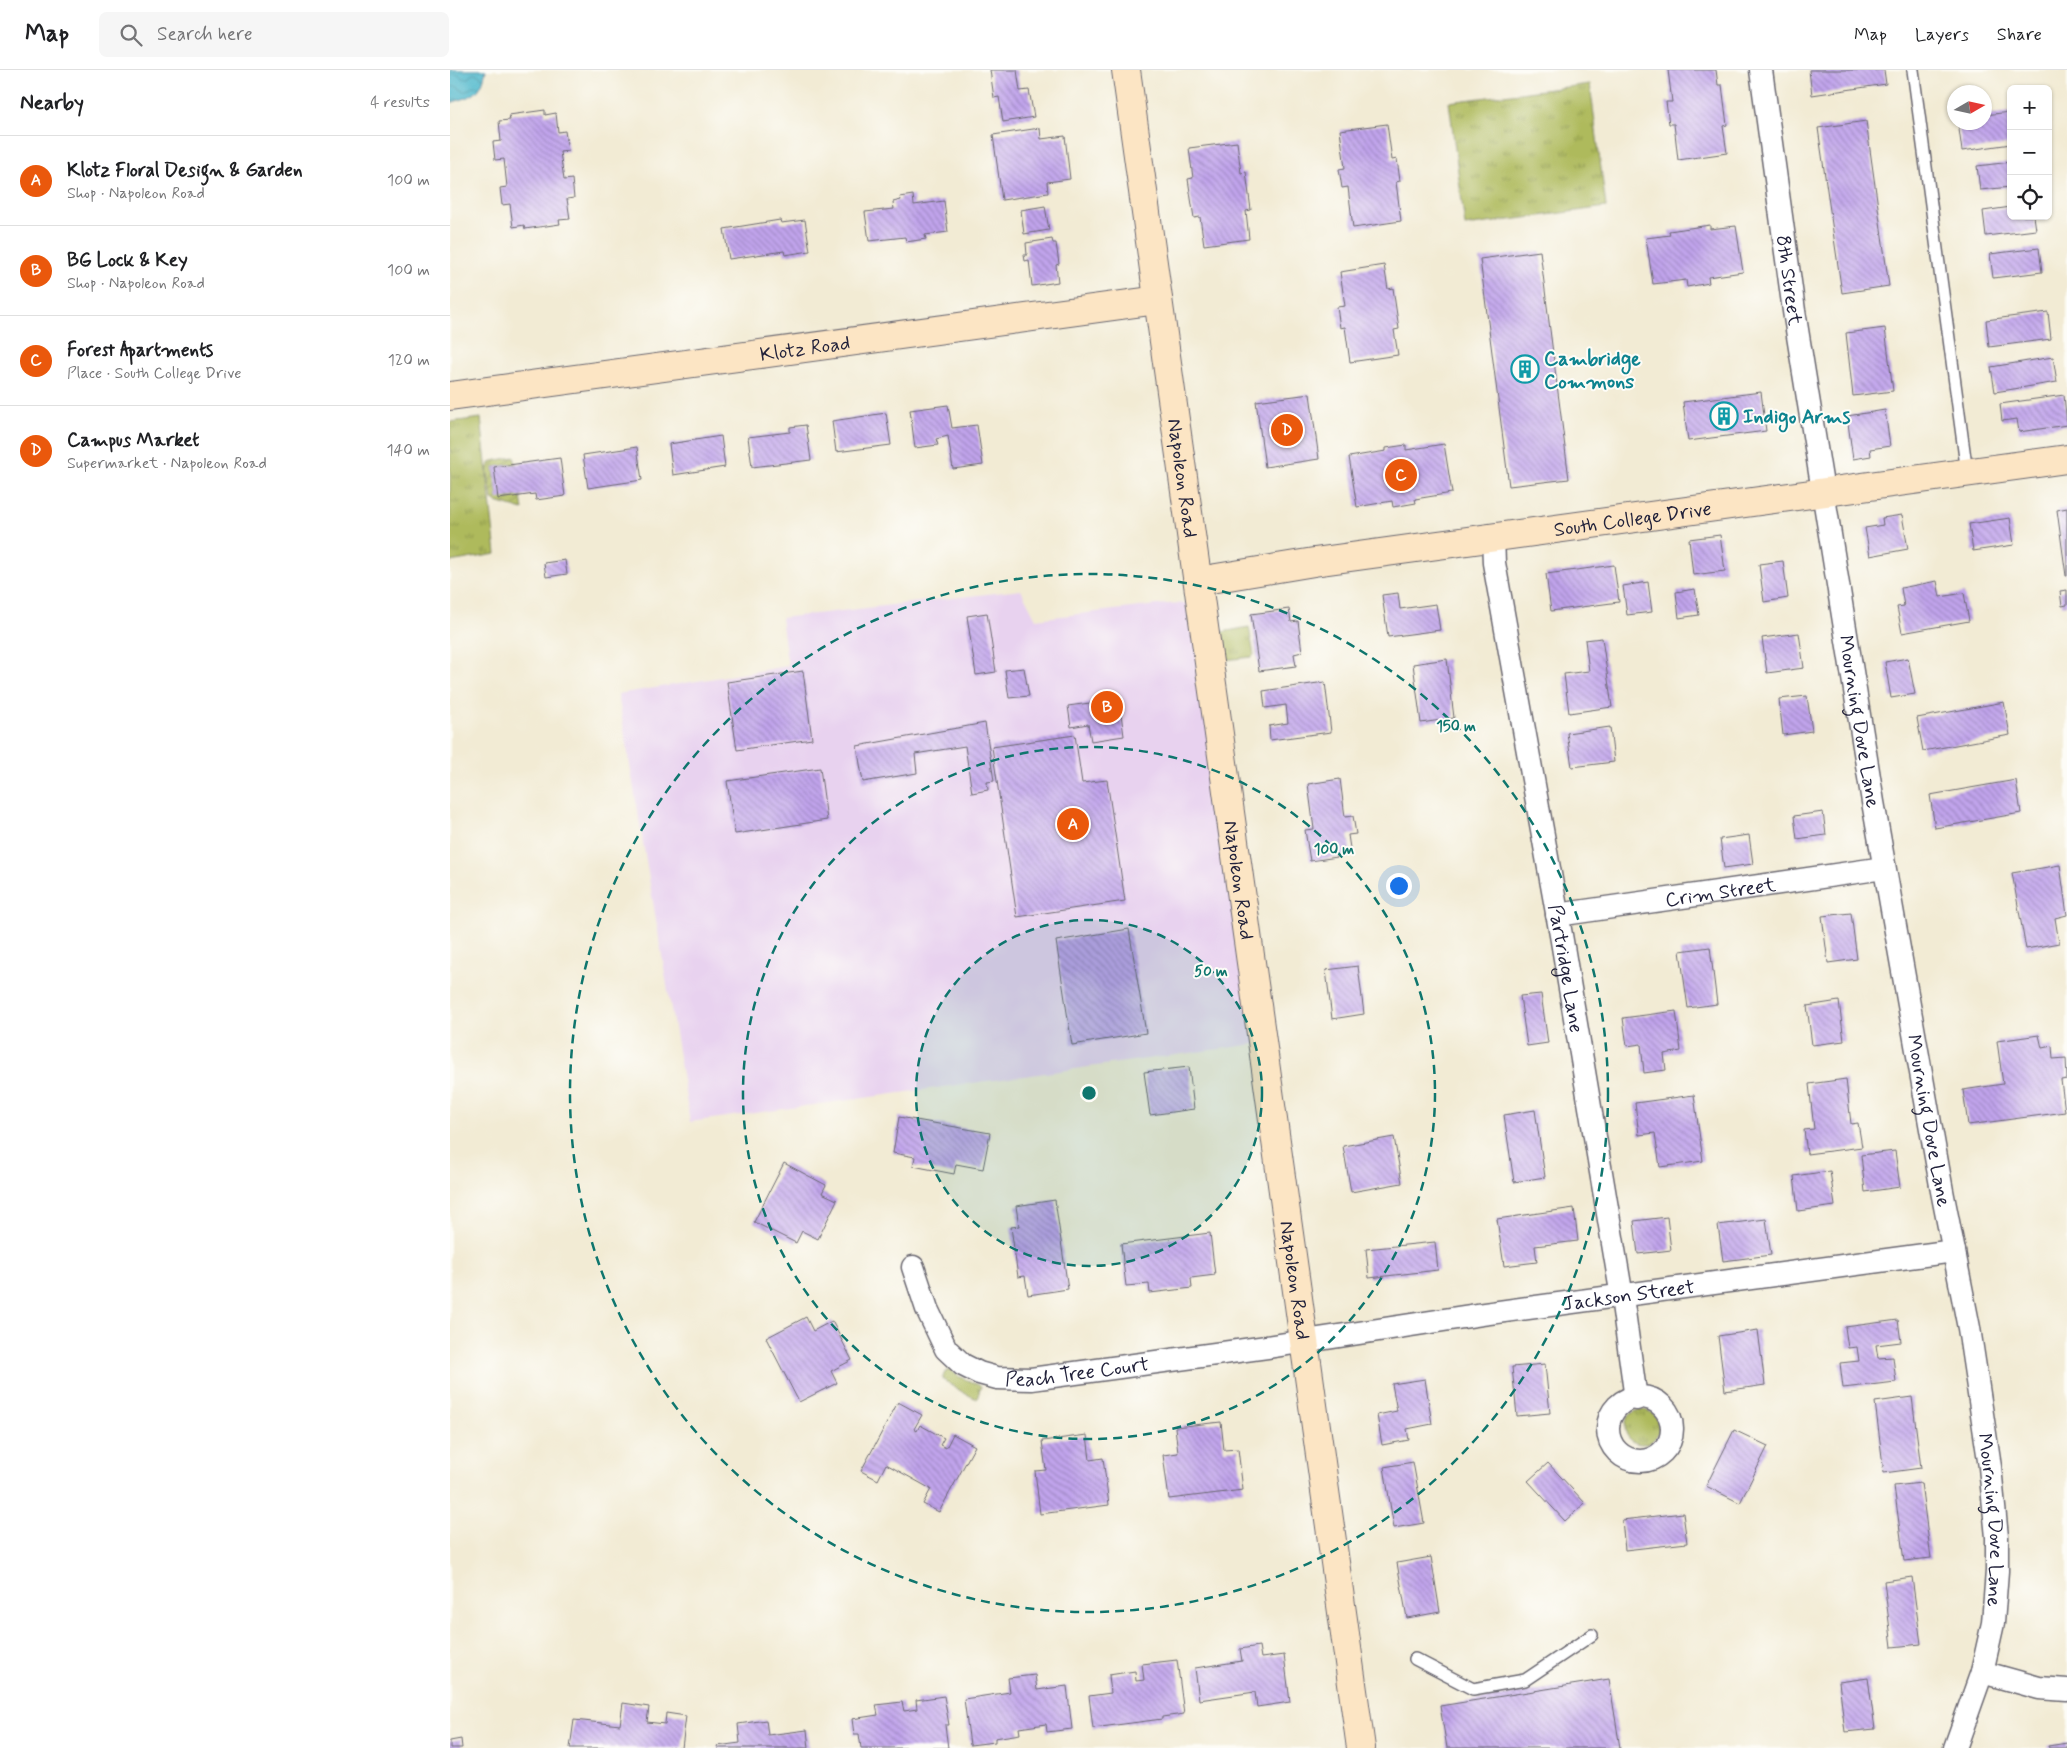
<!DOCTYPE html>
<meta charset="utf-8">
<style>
:root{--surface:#fff;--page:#f6f6f6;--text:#202124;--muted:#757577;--line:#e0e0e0;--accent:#ea580c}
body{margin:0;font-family:Mynerve,sans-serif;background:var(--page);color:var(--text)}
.controls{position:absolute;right:15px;top:15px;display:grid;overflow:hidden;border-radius:8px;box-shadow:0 1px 4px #0004}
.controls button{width:45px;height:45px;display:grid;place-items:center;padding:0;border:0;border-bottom:1px solid var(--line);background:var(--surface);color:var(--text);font:25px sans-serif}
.compass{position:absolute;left:1497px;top:15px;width:45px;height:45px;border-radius:50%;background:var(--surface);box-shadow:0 1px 4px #0004;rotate:81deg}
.you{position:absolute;left:948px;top:815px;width:18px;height:18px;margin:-12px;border:4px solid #fff;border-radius:50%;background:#1a73e8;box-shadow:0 0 0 8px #1a73e833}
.badge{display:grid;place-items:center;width:32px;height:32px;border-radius:50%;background:var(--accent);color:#fff;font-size:16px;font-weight:700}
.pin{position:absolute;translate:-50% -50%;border:2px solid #fff;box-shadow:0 1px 5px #0006}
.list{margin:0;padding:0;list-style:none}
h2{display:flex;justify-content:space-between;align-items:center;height:65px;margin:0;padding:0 20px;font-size:21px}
h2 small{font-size:16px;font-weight:400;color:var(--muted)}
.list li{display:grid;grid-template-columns:32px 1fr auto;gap:15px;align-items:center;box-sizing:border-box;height:90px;padding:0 20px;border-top:1px solid var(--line)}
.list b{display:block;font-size:19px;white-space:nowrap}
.list p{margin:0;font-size:16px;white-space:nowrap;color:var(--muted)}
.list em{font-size:16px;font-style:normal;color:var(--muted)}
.icon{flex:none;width:28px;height:28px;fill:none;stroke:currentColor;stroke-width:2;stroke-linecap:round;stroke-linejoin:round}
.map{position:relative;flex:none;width:1617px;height:1678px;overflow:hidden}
header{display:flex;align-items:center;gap:30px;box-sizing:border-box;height:70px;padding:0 25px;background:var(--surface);border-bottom:1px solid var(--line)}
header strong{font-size:24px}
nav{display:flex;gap:28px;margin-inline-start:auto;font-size:18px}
.search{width:350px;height:45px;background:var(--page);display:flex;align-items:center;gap:12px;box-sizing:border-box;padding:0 18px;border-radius:8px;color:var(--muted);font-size:19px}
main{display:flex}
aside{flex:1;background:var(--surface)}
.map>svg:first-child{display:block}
.built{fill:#e8d2ef}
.grass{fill:url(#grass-tufts);stroke:#686e4c}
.garden{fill:url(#garden-furrows);stroke:#686e4c}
.water{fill:url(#water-waves);stroke:#386d84}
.building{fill:url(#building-back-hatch)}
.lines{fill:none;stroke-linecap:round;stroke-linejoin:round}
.lane-casing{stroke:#6b6871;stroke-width:14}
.street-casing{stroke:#6b6871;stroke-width:25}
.secondary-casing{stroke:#6b6871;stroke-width:30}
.lane{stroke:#fff;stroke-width:11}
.street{stroke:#fff;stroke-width:22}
.secondary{stroke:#fce5c4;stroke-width:28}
.ring{fill:none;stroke:#0f766e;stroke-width:2.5;stroke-dasharray:9 6}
.labels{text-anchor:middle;stroke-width:4;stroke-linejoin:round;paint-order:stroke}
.street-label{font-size:20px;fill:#22223b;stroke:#fdfcf7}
.culture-label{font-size:20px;font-weight:bold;fill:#0d838f;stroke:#fdfcf7;text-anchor:start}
.centre{fill:#0f766e;stroke:#fdfcf7;stroke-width:2.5}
.ring-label{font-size:15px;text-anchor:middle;font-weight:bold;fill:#0f766e;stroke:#fdfcf7;stroke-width:4;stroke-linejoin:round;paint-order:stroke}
</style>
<header>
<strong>Map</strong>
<div class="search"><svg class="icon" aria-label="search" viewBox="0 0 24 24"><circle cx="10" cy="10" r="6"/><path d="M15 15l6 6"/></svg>Search here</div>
<nav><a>Map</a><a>Layers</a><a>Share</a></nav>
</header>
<main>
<aside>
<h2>Nearby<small>4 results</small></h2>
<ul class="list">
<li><span class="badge">A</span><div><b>Klotz Floral Design &amp; Garden</b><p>Shop · Napoleon Road</p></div><em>100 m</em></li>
<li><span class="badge">B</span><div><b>BG Lock &amp; Key</b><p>Shop · Napoleon Road</p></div><em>100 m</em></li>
<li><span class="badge">C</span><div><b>Forest Apartments</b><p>Place · South College Drive</p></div><em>120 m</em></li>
<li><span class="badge">D</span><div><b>Campus Market</b><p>Supermarket · Napoleon Road</p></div><em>140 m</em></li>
</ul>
</aside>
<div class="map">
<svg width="1617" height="1678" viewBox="0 0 1617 1678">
<defs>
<pattern id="grass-tufts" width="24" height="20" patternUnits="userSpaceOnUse" patternTransform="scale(1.25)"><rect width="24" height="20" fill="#aeba5c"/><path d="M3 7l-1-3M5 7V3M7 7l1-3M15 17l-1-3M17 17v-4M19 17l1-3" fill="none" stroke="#8d974d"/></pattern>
<pattern id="garden-furrows" width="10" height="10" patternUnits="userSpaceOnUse" patternTransform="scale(1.25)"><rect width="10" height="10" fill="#aeba5c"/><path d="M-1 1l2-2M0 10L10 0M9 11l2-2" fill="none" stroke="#8d974d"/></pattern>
<pattern id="water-waves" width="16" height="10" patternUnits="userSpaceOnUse" patternTransform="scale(1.25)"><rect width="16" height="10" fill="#4eb8cc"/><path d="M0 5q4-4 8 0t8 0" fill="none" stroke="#4095a7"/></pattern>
<pattern id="building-back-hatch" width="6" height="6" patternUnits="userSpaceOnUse" patternTransform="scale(1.25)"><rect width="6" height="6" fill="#c1a4ec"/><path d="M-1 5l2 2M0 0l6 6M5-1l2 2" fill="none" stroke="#9c85c0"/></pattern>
</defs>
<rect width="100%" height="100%" fill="#fdfcf7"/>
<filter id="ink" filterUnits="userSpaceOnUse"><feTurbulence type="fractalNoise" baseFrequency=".02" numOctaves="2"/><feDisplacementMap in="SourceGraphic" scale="10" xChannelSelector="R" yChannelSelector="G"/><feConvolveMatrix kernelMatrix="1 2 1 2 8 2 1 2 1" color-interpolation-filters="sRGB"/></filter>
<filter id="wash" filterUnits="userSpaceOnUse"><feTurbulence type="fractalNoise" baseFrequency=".0096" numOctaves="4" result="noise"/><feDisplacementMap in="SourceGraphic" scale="20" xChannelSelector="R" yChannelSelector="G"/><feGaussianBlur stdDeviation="1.12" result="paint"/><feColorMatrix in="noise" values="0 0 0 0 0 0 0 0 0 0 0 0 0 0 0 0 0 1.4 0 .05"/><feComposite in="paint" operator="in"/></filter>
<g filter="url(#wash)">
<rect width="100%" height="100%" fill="#f2ebd4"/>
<polygon class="built" points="571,520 586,549 716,534 751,533 812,973 240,1052 168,624 338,596 331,548"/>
<g class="grass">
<polygon points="1140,14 1156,137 1015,156 999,32"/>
<polygon points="31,348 46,484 0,492 0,352"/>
<polygon points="799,557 804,585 801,587 775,590 771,589 767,563"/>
<polygon points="500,1299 508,1306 531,1316 527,1329 514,1323 492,1309 495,1302"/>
<circle cx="1192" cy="1357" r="17"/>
</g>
<polygon class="garden" points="64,387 66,394 44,397 48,428 71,426 73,440 46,432 42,430 37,398 42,391"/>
<path class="water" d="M0 0H36C31 26 22 26 0 33Z"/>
<g id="blocks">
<g class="building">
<polygon points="540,0 567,0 570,21 579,20 584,47 553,52 549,27 544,28"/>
<polygon points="1218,0 1266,0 1268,15 1272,15 1277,55 1273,56 1277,83 1228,90 1224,54 1219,54 1216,32 1222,32"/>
<polygon points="1359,0 1434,0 1436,14 1362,25"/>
<polygon points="95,40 95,45 106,43 108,62 115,61 118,81 110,82 114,110 122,109 124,128 117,129 120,149 109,150 110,154 75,159 74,155 63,157 60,134 52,135 50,118 57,117 54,89 45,90 43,72 51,71 49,51 60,50 59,45"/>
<polygon points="1561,42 1561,74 1512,81 1508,52 1534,52 1534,45"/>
<polygon points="1416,51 1439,216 1392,223 1368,58"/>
<polygon points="937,54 942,90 947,89 950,111 946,112 951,151 903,158 898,117 892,118 889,99 895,98 890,60"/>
<polygon points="590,58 591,69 615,66 620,109 597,112 598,123 552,130 543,65"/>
<polygon points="787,72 791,103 796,102 801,140 796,141 799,169 754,175 750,147 744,148 738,109 743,108 739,78"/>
<polygon points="1561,92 1561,117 1530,120 1527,96"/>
<polygon points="463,125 464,135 494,131 498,162 475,165 476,169 456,172 455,167 419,171 415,142 444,139 443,132 451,130 450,127"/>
<polygon points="595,136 599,160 574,164 571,140"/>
<polygon points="1561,137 1561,146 1584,146 1586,160 1536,166 1533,141"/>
<polygon points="330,150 331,153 355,150 360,181 335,185 334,181 279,189 274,159"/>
<polygon points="1260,155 1260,159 1286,156 1293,202 1258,207 1259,213 1237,217 1236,210 1203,214 1196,168 1220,165 1219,161"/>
<polygon points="602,169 603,173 606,173 609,194 606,195 608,212 582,216 579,190 575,191 574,185 577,185 576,173"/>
<polygon points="1589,178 1592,202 1543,208 1540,184"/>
<polygon points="1090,181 1119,409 1059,416 1030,189"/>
<polygon points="934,195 938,219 943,218 949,259 944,260 948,285 900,292 895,257 890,258 887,237 895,236 890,202"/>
<polygon points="1598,242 1601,269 1539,277 1536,250"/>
<polygon points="1435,258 1443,321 1403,326 1396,263"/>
<polygon points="1603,287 1607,312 1545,322 1541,297"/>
<polygon points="1311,322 1316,361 1238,371 1233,332"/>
<polygon points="860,324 869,389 815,397 806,331"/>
<polygon points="1614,325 1617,355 1569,362 1567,349 1552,351 1550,334"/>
<polygon points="498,335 502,358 527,355 533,395 503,399 498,366 486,369 488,375 465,378 460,340"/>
<polygon points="1435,340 1440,376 1420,379 1421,386 1403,389 1397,346"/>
<polygon points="436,343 441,375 386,382 382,351"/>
<polygon points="356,355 361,390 302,397 298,367 340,362 340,357"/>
<polygon points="271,366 275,397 223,405 219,374"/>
<polygon points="994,374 1002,423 965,429 966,433 943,437 942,431 907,437 899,387 936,381 936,378 956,375 956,380"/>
<polygon points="187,377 192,410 138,418 133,385"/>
<polygon points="110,388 115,426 86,430 85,424 48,429 44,397"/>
<polygon points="1617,438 1617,506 1616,506 1607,440"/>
<polygon points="1452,445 1458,479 1420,486 1415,458 1433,455 1432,448"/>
<polygon points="1560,448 1564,475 1523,481 1519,454"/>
<polygon points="1270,465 1275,501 1243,505 1239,469"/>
<polygon points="115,490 117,504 96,507 94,493"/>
<polygon points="1333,491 1338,528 1314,532 1309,494"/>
<polygon points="1164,495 1169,532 1101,541 1096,504"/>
<polygon points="1487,511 1490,527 1514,523 1519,551 1452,563 1447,537 1454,536 1451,518"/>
<polygon points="1198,512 1202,542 1177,545 1173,516"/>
<polygon points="1245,519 1249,545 1229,548 1226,522"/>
<polygon points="1617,520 1617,535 1612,536 1610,521"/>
<polygon points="948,523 950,539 986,534 990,560 938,567 932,525"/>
<polygon points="839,539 841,552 848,551 852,582 844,584 846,596 809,601 801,544"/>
<polygon points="537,543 546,602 526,605 517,546"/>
<polygon points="1349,563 1354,598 1317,603 1312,568"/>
<polygon points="1152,568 1162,637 1119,643 1114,604 1139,601 1135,570"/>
<polygon points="1458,588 1465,624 1441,628 1435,592"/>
<polygon points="997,589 1004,648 971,653 963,594"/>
<polygon points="574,598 579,626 559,628 555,600"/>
<polygon points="353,601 362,669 287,680 277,612"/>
<polygon points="875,612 881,662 820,670 819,656 838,653 836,635 815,638 813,621"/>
<polygon points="1357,626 1362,661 1333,665 1329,629"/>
<polygon points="669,629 674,666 641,671 638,654 621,657 618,636"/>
<polygon points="1554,632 1560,665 1473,681 1467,648"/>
<polygon points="535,653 544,711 537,712 538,720 522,723 515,676 465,684 467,703 413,712 407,676"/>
<polygon points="1160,657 1164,692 1122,697 1117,663"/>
<polygon points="625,665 632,713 657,710 675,831 567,847 542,677"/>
<polygon points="370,698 377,750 285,764 277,711"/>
<polygon points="890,709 895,747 903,746 906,764 898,765 901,785 860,791 855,760 864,759 858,714"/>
<polygon points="1566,710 1571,743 1485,758 1480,725"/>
<polygon points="1373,742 1376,765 1347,769 1344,746"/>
<polygon points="1299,765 1303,794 1274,798 1270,769"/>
<polygon points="1610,795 1617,845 1605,848 1609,873 1576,879 1562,803"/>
<polygon points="1401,843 1407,889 1378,893 1372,846"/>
<polygon points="679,859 696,963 622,975 606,871"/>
<polygon points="1260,877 1267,934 1238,938 1230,881"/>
<polygon points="908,896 914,944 882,949 876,900"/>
<polygon points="1091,924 1098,973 1077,976 1070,926"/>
<polygon points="1389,931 1394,971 1362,975 1357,936"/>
<polygon points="1226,941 1231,981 1214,984 1216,1000 1194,1003 1191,974 1177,976 1173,948"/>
<polygon points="1589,965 1592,978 1602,976 1603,989 1616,988 1617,1009 1611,1010 1615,1042 1518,1055 1513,1020 1553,1014 1547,971"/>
<polygon points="739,997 744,1039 700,1045 694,1002"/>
<polygon points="1396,1009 1401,1054 1408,1053 1412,1077 1357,1084 1354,1060 1364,1059 1359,1014"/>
<polygon points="1244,1025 1253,1091 1210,1097 1205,1063 1189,1065 1185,1033"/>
<polygon points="1085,1040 1095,1107 1064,1112 1054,1045"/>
<polygon points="449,1047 540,1063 533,1099 506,1094 504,1104 463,1096 465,1087 443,1083"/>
<polygon points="944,1067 952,1113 901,1122 893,1076"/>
<polygon points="1445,1081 1450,1117 1415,1122 1411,1085"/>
<polygon points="334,1093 376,1115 372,1123 387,1130 368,1169 352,1161 346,1173 304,1152"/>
<polygon points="1380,1101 1385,1136 1348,1141 1344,1106"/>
<polygon points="605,1130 618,1219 578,1225 575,1206 568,1207 561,1157 569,1156 566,1136"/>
<polygon points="1124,1138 1128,1171 1085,1176 1087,1192 1054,1196 1047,1149"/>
<polygon points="1217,1147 1221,1180 1188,1184 1184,1151"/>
<polygon points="1316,1149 1321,1185 1273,1191 1268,1155"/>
<polygon points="760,1163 765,1205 741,1208 742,1218 700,1223 699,1214 676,1216 671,1174"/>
<polygon points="985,1172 988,1200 919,1208 916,1179"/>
<polygon points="356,1247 363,1261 382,1251 402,1290 381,1301 387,1313 349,1332 316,1268"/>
<polygon points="1448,1250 1451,1272 1426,1275 1428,1288 1443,1287 1446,1312 1393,1318 1390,1293 1409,1291 1407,1277 1398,1278 1395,1257"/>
<polygon points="1308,1260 1315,1315 1275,1321 1268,1266"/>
<polygon points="1095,1294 1100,1343 1067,1346 1062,1297"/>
<polygon points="975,1309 982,1354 957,1359 959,1370 932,1375 927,1345 947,1341 942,1314"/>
<polygon points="1462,1327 1471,1398 1434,1403 1425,1332"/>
<polygon points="448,1332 472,1345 464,1359 467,1361 470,1355 494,1368 490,1375 496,1378 503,1364 525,1376 489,1442 473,1434 481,1419 436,1394 428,1410 411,1401"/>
<polygon points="771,1352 774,1380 788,1379 793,1420 719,1429 713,1385 728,1383 725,1357"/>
<polygon points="1284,1360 1318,1376 1290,1433 1256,1416"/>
<polygon points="637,1365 640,1390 653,1388 659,1435 590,1444 585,1401 596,1400 592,1371"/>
<polygon points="963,1392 974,1453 944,1458 934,1397"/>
<polygon points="1098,1393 1135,1433 1115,1451 1078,1411"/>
<polygon points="1471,1413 1481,1488 1454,1491 1444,1416"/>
<polygon points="1233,1443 1237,1473 1175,1480 1172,1450"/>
<polygon points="981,1487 990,1542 957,1548 947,1493"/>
<polygon points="1462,1507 1471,1574 1442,1577 1434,1511"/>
<polygon points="809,1576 811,1588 834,1585 840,1632 807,1637 805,1622 749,1630 745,1598 792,1591 790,1579"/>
<polygon points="727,1590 734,1644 712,1647 712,1649 643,1658 639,1626 661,1623 659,1605 685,1601 686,1611 694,1610 692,1594"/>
<polygon points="585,1605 587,1620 617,1616 622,1659 597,1662 596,1654 569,1658 570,1664 545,1668 545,1672 520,1675 514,1629 560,1622 558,1608"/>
<polygon points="1418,1608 1425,1659 1395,1662 1389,1612"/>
<polygon points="1159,1609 1170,1678 997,1678 990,1636"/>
<polygon points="494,1626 499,1655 495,1655 498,1678 411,1678 409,1664 404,1664 402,1649 428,1645 426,1635 452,1632 454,1641 467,1639 466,1630"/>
<polygon points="173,1633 199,1637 197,1652 215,1654 216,1643 236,1646 232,1678 120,1678 124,1650 170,1655"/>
<polygon points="316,1650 318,1665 357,1660 359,1678 268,1678 267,1676 290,1673 288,1654"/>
<polygon points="11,1669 12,1678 0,1678 0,1671"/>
<polygon points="1617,1673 1617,1678 1599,1678 1598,1676"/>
</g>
</g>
</g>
<g filter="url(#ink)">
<use href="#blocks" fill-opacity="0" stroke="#6b6871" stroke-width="1"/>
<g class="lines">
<g class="lane-casing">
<g id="lane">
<polyline points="1463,0 1517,403"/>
<polyline points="965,1589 1023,1619 1075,1610 1142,1565"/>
</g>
</g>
<g class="street-casing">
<g id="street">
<path id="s1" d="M1311 0 1344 241 1423 732 1492 1121 1519 1258 1540 1397 1547 1467V1501L1543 1553 1532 1602 1505 1678"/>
<path id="s2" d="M1043 467 1044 493 1111 865 1172 1227 1186 1329"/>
<path id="s3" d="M1107 845 1434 798"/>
<path id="s4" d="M463 1197 477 1239 496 1279 513 1295 529 1303 547 1308 581 1309 817 1277 1033 1244 1504 1181"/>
<circle cx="1190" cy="1359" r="32"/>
<polyline points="1532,1602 1589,1618 1617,1620"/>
</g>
</g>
<g class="secondary-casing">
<g id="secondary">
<path id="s5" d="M676 0 911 1678"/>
<path id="s6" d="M0 326 708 230"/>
<path id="s7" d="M748 511 864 492 1617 389"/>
</g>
</g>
<use href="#lane" class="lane"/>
<use href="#street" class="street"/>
<use href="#secondary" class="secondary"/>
</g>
</g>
<circle cx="639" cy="1023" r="173" fill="#0f766e" fill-opacity=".12"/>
<g class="ring">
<circle cx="639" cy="1023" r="173"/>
<circle cx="639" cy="1023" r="346"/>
<circle cx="639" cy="1023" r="519"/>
</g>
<defs>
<g id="building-ring" transform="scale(1.4375)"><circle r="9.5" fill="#fdfcf7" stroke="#0f9aa8" stroke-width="1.5"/><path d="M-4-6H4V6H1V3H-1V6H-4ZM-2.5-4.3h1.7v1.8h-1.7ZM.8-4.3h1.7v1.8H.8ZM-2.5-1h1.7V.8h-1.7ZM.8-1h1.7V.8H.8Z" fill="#0f9aa8"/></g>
</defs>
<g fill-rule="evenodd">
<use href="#building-ring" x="1075" y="299"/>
<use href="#building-ring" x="1274" y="346"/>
</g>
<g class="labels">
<g class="street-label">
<text dy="7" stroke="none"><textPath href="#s1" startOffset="212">8th Street</textPath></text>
<text dy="7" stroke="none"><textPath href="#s6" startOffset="358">Klotz Road</textPath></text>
<text dy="7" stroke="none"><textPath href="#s5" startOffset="412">Napoleon Road</textPath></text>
<text dy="7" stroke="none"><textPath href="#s7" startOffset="439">South College Drive</textPath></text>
<text dy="7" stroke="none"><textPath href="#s1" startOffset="659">Mourning Dove Lane</textPath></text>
<text dy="7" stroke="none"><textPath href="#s5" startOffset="818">Napoleon Road</textPath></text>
<text dy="7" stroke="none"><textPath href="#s3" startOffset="165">Crim Street</textPath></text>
<text dy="7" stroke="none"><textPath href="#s2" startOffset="438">Partridge Lane</textPath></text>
<text dy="7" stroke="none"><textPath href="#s1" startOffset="1064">Mourning Dove Lane</textPath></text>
<text dy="7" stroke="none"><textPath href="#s5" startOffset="1222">Napoleon Road</textPath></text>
<text dy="7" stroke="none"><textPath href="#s4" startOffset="786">Jackson Street</textPath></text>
<text dy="7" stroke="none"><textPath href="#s4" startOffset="229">Peach Tree Court</textPath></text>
<text dy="7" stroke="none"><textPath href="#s1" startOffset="1469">Mourning Dove Lane</textPath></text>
</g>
<g class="culture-label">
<text x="1094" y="295">Cambridge<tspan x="1094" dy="23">Commons</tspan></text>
<text x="1293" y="353">Indigo Arms</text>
</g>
</g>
<circle cx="639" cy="1023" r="8" class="centre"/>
<g class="ring-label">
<text x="1006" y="661">150 m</text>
<text x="884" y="784">100 m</text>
<text x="761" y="906">50 m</text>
</g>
</svg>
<div class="controls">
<button>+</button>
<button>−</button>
<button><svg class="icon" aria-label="locate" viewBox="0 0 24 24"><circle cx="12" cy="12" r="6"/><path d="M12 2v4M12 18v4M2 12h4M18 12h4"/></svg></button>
</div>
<svg class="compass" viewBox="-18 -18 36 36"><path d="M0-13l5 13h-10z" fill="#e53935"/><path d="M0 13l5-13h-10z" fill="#757577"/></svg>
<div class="you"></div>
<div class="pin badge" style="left:623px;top:754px">A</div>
<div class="pin badge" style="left:657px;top:637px">B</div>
<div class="pin badge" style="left:951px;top:405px">C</div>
<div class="pin badge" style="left:837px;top:360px">D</div>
</div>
</main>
